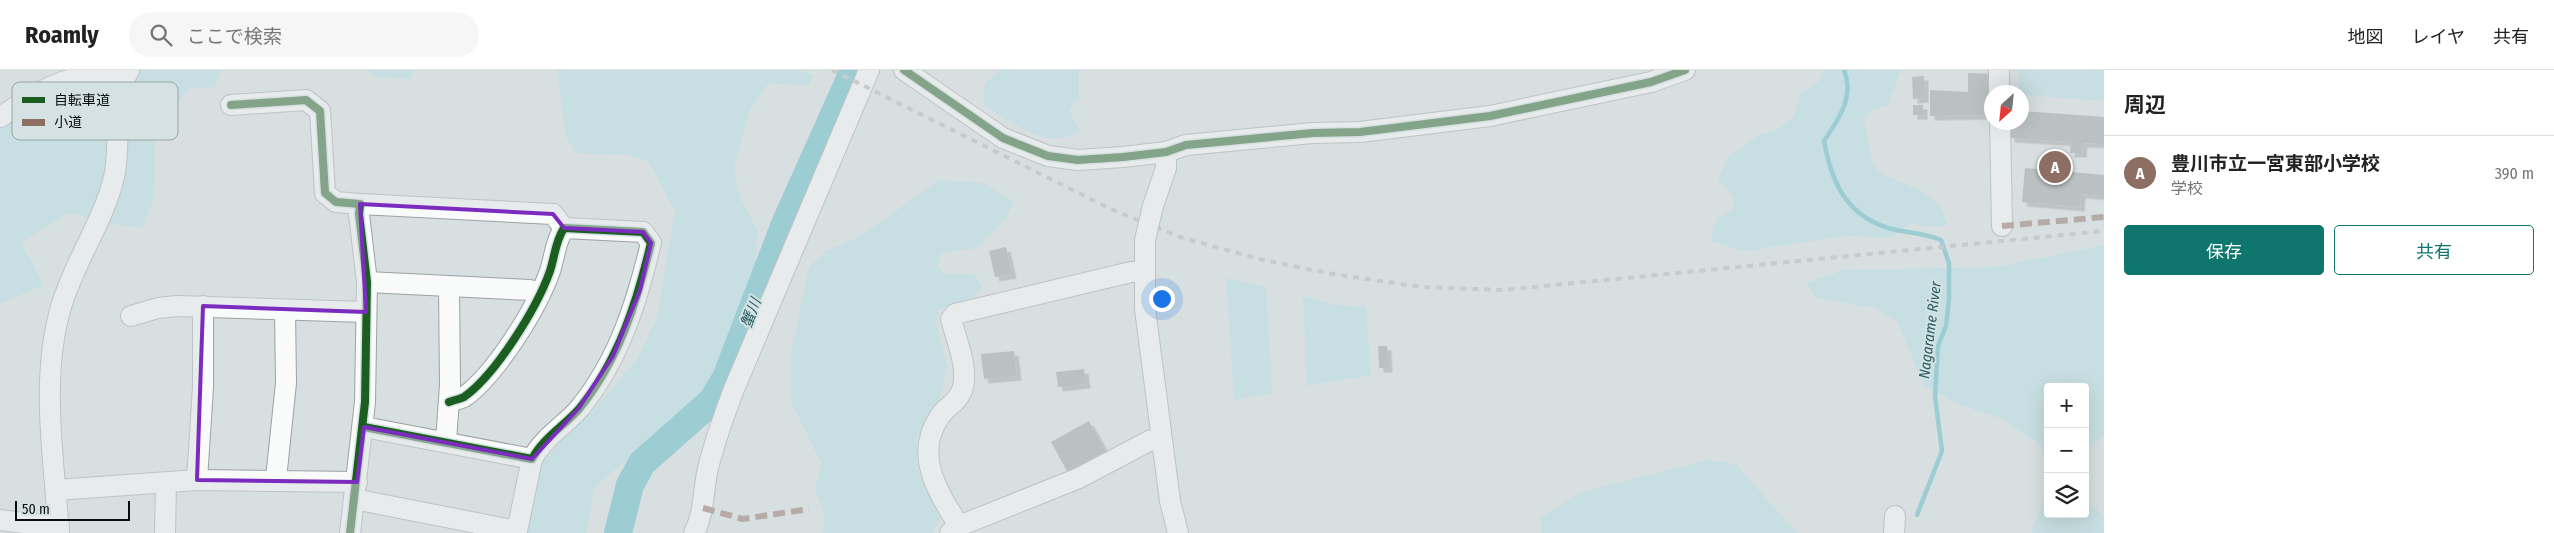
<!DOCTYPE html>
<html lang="ja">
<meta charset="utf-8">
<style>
:root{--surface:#fff;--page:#f6f6f6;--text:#222;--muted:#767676;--line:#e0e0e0;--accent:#0f766e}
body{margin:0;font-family:"Fira Sans Condensed","Noto Sans JP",sans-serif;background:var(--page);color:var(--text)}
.controls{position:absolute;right:15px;bottom:15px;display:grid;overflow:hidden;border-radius:5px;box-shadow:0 5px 20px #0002}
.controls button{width:45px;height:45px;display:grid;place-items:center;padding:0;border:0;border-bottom:1px solid var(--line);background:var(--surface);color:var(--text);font:25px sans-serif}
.compass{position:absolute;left:1984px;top:15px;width:45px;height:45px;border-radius:50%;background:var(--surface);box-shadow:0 5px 20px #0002;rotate:207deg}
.scale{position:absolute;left:15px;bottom:12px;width:115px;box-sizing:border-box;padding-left:5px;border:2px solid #080d0d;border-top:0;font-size:14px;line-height:18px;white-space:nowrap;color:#080d0d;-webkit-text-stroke:4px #d5e2e3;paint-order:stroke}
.you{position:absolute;left:1161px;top:228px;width:18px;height:18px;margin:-12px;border:4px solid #fff;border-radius:50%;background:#1a73e8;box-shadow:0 0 0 8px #1a73e833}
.badge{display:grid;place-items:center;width:32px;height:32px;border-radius:50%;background:var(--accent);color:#fff;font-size:16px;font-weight:700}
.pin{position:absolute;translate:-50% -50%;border:2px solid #fff;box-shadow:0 1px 5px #0006}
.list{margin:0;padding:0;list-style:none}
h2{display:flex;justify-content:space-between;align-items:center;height:65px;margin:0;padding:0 20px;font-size:21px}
h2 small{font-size:16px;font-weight:400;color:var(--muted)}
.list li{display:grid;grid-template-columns:32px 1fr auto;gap:15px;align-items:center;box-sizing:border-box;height:75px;padding:0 20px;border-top:1px solid var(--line)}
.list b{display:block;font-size:19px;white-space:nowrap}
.list p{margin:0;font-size:16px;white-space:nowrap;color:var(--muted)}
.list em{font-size:16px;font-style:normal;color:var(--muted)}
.actions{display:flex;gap:10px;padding:15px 20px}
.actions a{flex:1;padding:11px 0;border:1px solid var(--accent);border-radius:5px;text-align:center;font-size:18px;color:var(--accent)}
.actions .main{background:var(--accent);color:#fff}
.icon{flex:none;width:28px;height:28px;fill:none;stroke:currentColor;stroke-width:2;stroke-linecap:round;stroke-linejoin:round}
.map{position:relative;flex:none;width:2104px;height:463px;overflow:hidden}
header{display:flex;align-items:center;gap:30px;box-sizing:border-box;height:70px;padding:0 25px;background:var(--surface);border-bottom:1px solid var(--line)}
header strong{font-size:24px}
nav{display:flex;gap:28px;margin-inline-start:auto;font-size:18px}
.search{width:350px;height:45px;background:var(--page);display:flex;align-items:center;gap:12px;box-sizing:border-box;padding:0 18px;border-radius:28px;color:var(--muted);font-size:19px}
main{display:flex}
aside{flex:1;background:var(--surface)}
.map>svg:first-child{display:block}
.green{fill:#b2e1e5}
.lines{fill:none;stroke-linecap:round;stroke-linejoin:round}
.stream{stroke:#53b8c0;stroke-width:4.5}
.river{stroke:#53b8c0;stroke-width:28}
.building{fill:#989d9d;filter:url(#shadow)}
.minor-casing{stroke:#9da2a4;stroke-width:22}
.minor{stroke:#f9fafa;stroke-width:20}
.rail{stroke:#b2b4b4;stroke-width:4;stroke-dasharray:6 6;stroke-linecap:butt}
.minor-bridge-casing{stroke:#9da2a4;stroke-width:22;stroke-linecap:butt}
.minor-bridge{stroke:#f9fafa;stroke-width:20}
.quiet{stroke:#8d6e63;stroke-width:6;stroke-dasharray:12 6;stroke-linecap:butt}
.cycleway-casing{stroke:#d5e2e3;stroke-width:11}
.cycleway{stroke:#1b5e20;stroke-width:8}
.marked{fill:none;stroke:#7b2cbf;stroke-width:4;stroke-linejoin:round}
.labels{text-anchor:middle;stroke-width:4;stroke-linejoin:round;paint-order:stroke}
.water-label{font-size:15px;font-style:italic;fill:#295e62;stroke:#d5e2e3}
.key{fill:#d5e2e3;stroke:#98a2a3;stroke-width:1}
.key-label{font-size:14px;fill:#080d0d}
</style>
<header>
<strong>Roamly</strong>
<div class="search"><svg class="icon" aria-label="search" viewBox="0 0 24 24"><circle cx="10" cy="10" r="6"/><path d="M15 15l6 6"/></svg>ここで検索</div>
<nav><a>地図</a><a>レイヤ</a><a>共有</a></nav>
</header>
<main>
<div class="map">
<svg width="2104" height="463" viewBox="0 0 2104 463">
<defs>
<filter id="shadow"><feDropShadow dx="4.5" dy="4.5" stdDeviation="0" flood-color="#0004"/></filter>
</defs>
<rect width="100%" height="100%" fill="#d8dfe0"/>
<g class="green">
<polygon points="59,0 222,0 214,17 190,18 169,43 155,70 154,127 143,158 108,153 69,143 21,172 44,215 0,234 0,58 61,22 65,13"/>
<polygon points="368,0 414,0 410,9 374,7"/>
<polygon points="557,0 799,0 813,5 809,16 769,13 749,41 734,99 740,127 757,160 756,191 714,309 689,335 594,418 586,463 521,463 542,393 561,371 592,342 637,289 657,247 675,142 649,92 628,85 576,83 566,67"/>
<path d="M1000 0H1079V29L1069 39 1079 61C1048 83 1010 51 983 34L985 14Z"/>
<polygon points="1824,0 1901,0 1887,36 1873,40 1864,49 1872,91 1880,103 1922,121 1940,136 1948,155 1935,157 1911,153 1892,168 1847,166 1743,181 1711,171 1716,149 1733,140 1733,126 1718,109 1728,87 1759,65 1778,59 1794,47 1800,24 1817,13"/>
<polygon points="2019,0 2104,0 2104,31 2022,25 2022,22 2018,22"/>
<polygon points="939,110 982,113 1013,131 1007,147 977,178 942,183 937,196 945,204 975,204 982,217 974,227 939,240 936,253 947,297 939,331 917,368 918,401 940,449 932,463 822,463 825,446 815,421 821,393 791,332 790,288 809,197 826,181 859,167"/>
<polygon points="2104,175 2104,366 2085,380 2085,317 2048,317 2048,399 2039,374 2000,348 1960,335 1924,316 1897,251 1874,238 1815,228 1806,213 1844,200 1996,197"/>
<polygon points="1226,208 1266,217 1272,323 1234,330"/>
<polygon points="1303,226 1336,235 1366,237 1371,305 1307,316"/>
<polygon points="1709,390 1736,394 1794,460 1801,463 1542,463 1540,448 1582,422"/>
<polygon points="2048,418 2048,444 2085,444 2085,425 2087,431 2104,446 2104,463 2031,463"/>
</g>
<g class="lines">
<path class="stream" d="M1844 0C1855 27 1838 50 1824 71 1832 115 1848 149 1896 160 1912 163 1926 164 1941 170L1949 193V230L1946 256 1938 276 1935 326 1942 381 1917 445"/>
<polyline class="river" points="618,463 630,415 642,393 712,331 726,308 785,154 854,0"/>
</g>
<g class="building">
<polygon points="1968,3 1997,4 1989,19 1989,45 1930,46 1930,20 1968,22"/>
<polygon points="1924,6 1924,28 1913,29 1912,7"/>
<rect x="1913" y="35" width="10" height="10"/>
<polygon points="2022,41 2104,47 2104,74 2083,73 2082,83 2070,83 2071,72 2010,68 2011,52 2022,52"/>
<polygon points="2025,98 2104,105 2104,126 2081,124 2080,137 2022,132"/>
<polygon points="1006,177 1012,204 995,207 989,181"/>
<polygon points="1378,276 1387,276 1388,298 1379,298"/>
<polygon points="1014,281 1017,306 984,309 981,284"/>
<polygon points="1084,299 1086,314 1058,317 1056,302"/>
<polygon points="1089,351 1106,381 1068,403 1051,372"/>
</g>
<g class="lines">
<g class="minor-casing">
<g id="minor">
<polyline points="904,0 1003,68 1048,86 1078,90 1123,87 1166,82 1186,75 1313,63 1360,62 1490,46 1651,12 1685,0"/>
<polyline points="1999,0 1999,22"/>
<polyline points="231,35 306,30 320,41 325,123 336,132 360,134 359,144 367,212 365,332 350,463"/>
<path d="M0 47C44 19 68 0 124 7"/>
<polyline points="2000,52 2002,156"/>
<polyline points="360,134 553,144 564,158"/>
<polyline points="1153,136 1166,98 1166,82"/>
<polyline points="1145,170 1145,239 1170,431 1178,463"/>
<polyline points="367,212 530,220 540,223"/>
<polyline points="131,246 158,238 177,236 366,242"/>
<path d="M364 357 532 389C543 368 564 356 579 339 619 290 637 232 651 173L643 162 564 158C555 172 555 186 550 201 537 238 496 304 464 327 460 329 454 330 449 332"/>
<polyline points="446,371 450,315 449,217"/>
<polyline points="276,409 286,313 285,240"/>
<polyline points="197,410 203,317 203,236"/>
<polyline points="56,420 197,410 357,412"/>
<polyline points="354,429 517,461 532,389"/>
<polyline points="0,450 47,456 59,455"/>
<path d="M959 456C938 422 913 385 940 346 947 336 960 331 963 317 968 296 956 269 951 249L955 244 1131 202H1144"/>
<path d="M59 463C54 390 40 308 61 237 74 192 103 153 114 107 122 73 111 31 129 0"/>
<polyline points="165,463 166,413"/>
<path d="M694 463C704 444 703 424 707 403 713 374 724 346 734 319L869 0"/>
<polyline points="950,463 959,456 1079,408 1149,371 1161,368"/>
<polyline points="1894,463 1895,446"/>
</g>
</g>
<use href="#minor" class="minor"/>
<polyline class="rail" points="832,0 1113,140 1180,167 1259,189 1327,203 1421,217 1503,220 2104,161"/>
<g class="minor-bridge-casing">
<polyline id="minor-bridge" points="1145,170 1153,136"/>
</g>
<use href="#minor-bridge" class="minor-bridge"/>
<g class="quiet">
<polyline points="2002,156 2104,147"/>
<polyline points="703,438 743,449 809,439"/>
</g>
<g class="cycleway-casing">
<g id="cycleway">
<polyline points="904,0 1003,68 1048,86 1078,90 1123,87 1166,82 1186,75 1313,63 1360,62 1490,46 1651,12 1685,0"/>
<polyline points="231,35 306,30 320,41 325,123 336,132 360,134 359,144 367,212 365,332 350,463"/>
<path d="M364 357 532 389C543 368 564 356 579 339 619 290 637 232 651 173L643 162 564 158C555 172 555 186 550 201 537 238 496 304 464 327 460 329 454 330 449 332"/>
</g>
</g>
<use href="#cycleway" class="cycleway"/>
</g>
<path d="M0 0H2104V463H0ZM360 134 553 144 564 158 643 162 651 173 640 220 613 286 579 338 532 389 364 357 357 412 197 410 203 236 366 242Z" fill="#d8dfe0" fill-opacity=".55" fill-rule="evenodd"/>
<path class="marked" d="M360 134 553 144 564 158 643 162 651 173 640 220 613 286 579 338 532 389 364 357 357 412 197 410 203 236 366 242Z"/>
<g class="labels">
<g class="water-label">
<text transform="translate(751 243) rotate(-69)" y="5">蟹川</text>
<text transform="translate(1930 260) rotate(-83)" y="5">Nagarame River</text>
</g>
</g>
<rect x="12" y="12" width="166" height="58" rx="8" class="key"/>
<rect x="22" y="27" width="23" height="6" fill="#1b5e20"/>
<rect x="22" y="49" width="23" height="7" fill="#8d6e63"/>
<g class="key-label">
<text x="54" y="35">自転車道</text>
<text x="54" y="57">小道</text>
</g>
</svg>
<div class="controls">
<button>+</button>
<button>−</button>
<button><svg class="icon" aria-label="layers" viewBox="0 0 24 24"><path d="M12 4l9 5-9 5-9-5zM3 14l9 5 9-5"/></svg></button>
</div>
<svg class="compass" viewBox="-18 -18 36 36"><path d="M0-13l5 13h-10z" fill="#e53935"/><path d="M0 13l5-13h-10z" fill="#767676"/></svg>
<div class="scale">50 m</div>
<div class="you"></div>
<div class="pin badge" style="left:2055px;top:97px;background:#8d6e63">A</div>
</div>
<aside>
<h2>周辺<small></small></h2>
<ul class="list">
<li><span class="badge" style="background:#8d6e63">A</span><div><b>豊川市立一宮東部小学校</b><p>学校</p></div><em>390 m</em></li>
</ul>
<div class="actions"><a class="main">保存</a><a>共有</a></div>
</aside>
</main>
